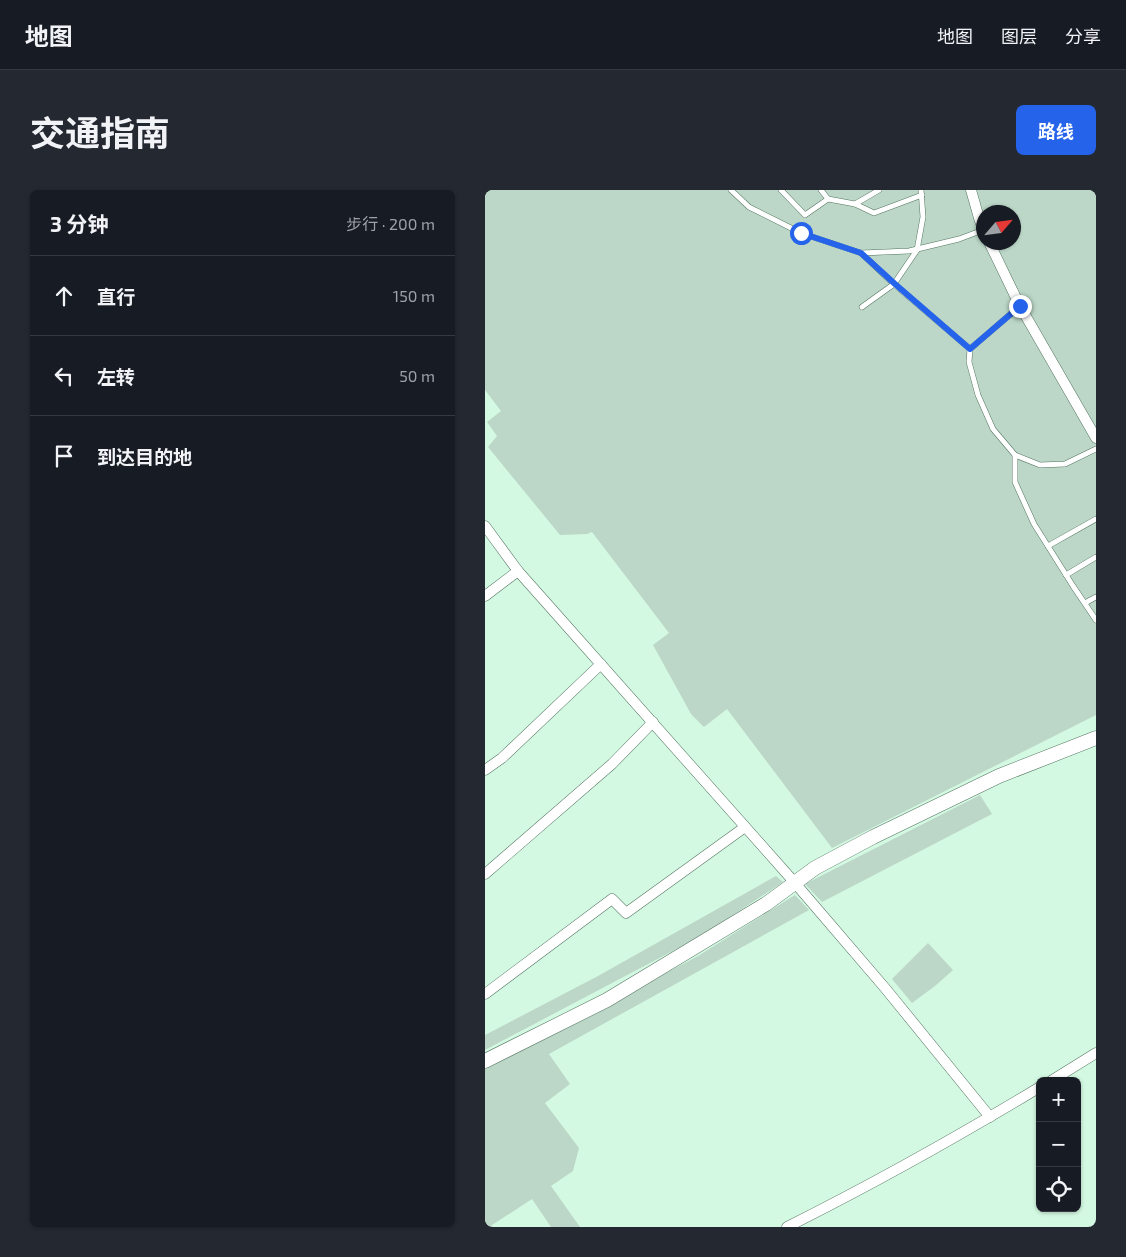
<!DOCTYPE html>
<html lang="zh">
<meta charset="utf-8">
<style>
:root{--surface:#171b24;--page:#242831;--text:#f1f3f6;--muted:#9ea1a6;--line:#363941;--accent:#2563eb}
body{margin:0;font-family:"Exo 2","Noto Sans SC",sans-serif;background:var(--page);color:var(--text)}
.controls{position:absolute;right:15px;bottom:15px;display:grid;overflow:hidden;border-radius:8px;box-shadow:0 1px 4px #0004}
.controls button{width:45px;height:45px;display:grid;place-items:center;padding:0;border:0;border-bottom:1px solid var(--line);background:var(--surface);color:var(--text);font:25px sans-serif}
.compass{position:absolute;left:491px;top:15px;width:45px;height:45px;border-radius:50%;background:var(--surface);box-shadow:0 1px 4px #0004;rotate:62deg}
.stop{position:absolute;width:15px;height:15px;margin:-11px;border:4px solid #2563eb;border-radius:50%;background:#fff}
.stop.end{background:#2563eb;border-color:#fff;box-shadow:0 1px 5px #0008}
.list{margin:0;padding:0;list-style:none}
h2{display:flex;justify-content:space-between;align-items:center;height:65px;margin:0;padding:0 20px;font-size:21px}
h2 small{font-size:16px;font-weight:400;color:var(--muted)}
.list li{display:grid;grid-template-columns:32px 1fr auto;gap:15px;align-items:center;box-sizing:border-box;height:80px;padding:0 20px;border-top:1px solid var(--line)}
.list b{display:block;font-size:19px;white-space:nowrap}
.list em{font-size:16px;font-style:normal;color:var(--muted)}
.icon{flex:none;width:28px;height:28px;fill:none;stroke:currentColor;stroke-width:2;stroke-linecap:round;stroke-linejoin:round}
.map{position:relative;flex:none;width:611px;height:1037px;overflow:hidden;border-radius:8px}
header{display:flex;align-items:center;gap:30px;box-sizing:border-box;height:70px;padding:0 25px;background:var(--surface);border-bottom:1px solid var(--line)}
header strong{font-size:24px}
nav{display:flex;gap:28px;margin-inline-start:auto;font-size:18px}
.intro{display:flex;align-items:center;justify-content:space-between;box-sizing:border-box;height:120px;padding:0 30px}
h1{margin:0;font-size:35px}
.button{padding:12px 22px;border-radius:8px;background:var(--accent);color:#fff;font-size:18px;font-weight:700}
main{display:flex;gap:30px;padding:0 30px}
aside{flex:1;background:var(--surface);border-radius:8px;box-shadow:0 1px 4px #0004}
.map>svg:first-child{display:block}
.green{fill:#bcd7c7;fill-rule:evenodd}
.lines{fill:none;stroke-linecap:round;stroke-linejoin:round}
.lane-casing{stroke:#547562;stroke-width:6}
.street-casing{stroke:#547562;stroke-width:11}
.secondary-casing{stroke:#547562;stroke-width:15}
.lane{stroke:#fff;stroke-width:5}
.street{stroke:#fff;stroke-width:10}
.secondary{stroke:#fff;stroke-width:14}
.route{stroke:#2563eb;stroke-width:6}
</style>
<header>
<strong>地图</strong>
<nav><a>地图</a><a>图层</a><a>分享</a></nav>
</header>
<div class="intro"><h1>交通指南</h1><a class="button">路线</a></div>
<main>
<aside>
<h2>3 分钟<small>步行 · 200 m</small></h2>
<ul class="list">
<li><svg class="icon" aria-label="ahead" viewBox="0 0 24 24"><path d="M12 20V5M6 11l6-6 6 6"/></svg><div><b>直行</b></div><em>150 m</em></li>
<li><svg class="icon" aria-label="left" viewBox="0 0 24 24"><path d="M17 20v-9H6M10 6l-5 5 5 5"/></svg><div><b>左转</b></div><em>50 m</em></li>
<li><svg class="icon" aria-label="arrive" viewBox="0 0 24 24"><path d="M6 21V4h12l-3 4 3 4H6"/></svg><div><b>到达目的地</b></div></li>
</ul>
</aside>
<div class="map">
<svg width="611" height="1037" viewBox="0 0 611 1037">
<rect width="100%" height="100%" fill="#d4f9e2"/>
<g class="green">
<path d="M0 0H611V525L347 658 242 519 219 537 206 524 168 455 184 443 107 342 102 344 75 345 3 257 12 246 2 232 16 221 0 200ZM498 22H528V52H498Z"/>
<polygon points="495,605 507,624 337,712 320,694"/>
<polygon points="291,686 298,692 218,745 0,860 0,845 113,786"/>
<polygon points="310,705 324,720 64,864 85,894 60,913 94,958 88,981 66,996 95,1037 66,1037 47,1009 4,1037 0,1037 0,879 213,766"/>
<polygon points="443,753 468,780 450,796 427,813 407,789"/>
</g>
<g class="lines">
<g class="lane-casing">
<g id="lane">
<polyline points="246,0 264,17 316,43 376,63 424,61 474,49 498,40"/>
<polyline points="296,0 320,25 343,9"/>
<polyline points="336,0 343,9 370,14 394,0"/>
<polyline points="370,14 389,23 437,5"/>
<polyline points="376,63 409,94 485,159"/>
<polyline points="535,116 485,159 484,172 493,205 508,239 530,265 555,275 580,274 611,259"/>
<polyline points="377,117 409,94 432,60 438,27 436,0"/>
<polyline points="530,265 530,292 549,334 588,396 611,430"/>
<polyline points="563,356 611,329"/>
<polyline points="581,385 611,367"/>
<polyline points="600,413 611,407"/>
</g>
</g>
<g class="street-casing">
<g id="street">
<polyline points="486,0 494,28 498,39"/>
<polyline points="504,52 535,116 611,248"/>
<polyline points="0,336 33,381 310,693 400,798 505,927"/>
<polyline points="0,406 33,381"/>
<polyline points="0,580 17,568 116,474"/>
<polyline points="0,684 127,574 168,532"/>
<polyline points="0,804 127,709 141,723 260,637"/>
<polyline points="566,891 611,863"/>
<path d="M302 1037C388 994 472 947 555 897"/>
</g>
</g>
<g class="secondary-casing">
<polyline id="secondary" points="0,871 122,810 281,714 330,678 388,647 514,586 611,548"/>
</g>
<use href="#lane" class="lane"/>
<use href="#street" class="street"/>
<use href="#secondary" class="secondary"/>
</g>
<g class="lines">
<polyline class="route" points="316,43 376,63 410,94 485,159 535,116"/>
</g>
</svg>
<div class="controls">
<button>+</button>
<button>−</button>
<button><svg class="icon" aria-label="locate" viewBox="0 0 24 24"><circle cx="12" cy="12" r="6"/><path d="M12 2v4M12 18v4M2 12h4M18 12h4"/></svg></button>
</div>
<svg class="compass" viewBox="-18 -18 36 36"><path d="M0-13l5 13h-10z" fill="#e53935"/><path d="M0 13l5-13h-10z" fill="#9ea1a6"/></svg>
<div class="stop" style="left:316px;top:43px"></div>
<div class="stop end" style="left:535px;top:116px"></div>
</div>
</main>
